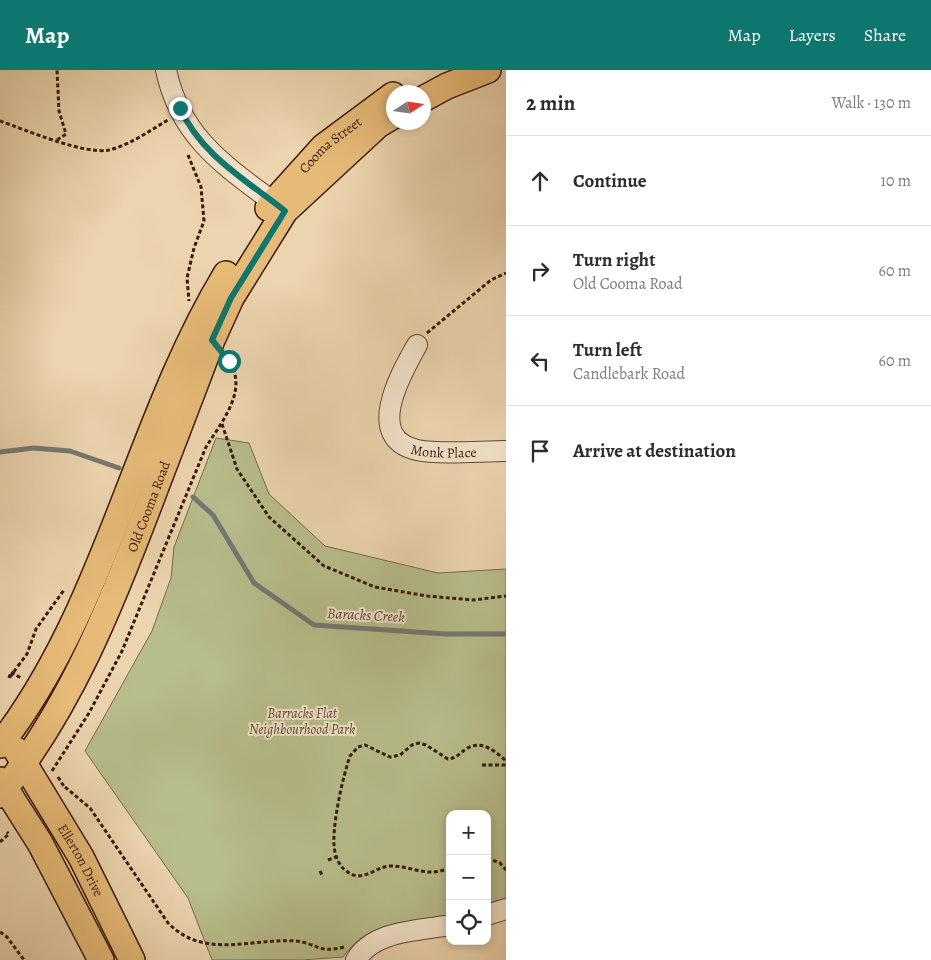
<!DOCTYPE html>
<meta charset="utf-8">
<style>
:root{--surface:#fff;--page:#f2f2f3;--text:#2b2b33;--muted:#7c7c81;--line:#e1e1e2;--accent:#0f766e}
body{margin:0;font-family:Alegreya,serif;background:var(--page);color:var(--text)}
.controls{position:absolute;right:15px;bottom:15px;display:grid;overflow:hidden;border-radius:10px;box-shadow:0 2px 8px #0003}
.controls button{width:45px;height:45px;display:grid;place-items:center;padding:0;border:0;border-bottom:1px solid var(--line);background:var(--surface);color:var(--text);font:25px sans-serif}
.compass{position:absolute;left:386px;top:15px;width:45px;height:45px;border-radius:50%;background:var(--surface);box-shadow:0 2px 8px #0003;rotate:78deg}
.stop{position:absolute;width:15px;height:15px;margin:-11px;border:4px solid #0f766e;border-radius:50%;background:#fff}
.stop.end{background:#0f766e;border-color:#fff;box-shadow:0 1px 5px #0008}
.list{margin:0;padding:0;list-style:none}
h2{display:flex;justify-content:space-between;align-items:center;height:65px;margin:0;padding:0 20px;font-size:21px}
h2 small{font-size:16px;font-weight:400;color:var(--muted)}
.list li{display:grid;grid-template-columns:32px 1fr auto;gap:15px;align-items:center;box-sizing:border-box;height:90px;padding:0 20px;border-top:1px solid var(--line)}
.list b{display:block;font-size:19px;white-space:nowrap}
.list p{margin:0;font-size:16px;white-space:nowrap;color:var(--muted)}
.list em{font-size:16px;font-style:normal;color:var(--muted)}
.icon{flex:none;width:28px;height:28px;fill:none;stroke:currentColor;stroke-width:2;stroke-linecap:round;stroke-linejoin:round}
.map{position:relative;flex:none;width:506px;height:890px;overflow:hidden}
header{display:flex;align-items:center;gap:30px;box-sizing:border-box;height:70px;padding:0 25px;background:var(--accent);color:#fff}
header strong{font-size:24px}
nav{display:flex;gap:28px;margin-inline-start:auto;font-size:18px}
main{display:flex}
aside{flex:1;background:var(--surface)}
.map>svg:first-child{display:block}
.green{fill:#b7bd8b;stroke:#786c4c}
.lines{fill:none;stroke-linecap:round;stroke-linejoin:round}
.stream{stroke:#757772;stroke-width:5}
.minor-casing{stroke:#654834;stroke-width:22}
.major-casing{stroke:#381a0c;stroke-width:28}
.path{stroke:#381a0c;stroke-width:3;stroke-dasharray:4 2.5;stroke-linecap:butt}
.minor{stroke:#f3e3ca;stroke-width:20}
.major{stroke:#e6ba77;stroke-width:25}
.path-bridge{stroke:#381a0c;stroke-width:3;stroke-dasharray:4 2.5;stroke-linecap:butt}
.route{stroke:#0f766e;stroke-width:6}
.labels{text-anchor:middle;stroke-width:4;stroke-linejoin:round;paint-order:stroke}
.street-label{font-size:14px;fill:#381a0c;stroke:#f3e3ca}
.park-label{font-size:14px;font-style:italic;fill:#5e4b32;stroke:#f3e3ca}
.water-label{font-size:15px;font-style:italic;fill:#56483f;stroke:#f3e3ca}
</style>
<header>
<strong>Map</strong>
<nav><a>Map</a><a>Layers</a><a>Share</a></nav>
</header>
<main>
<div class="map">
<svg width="506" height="890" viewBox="0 0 506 890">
<rect width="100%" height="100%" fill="#ecd4ae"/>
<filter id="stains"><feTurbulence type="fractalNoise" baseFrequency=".004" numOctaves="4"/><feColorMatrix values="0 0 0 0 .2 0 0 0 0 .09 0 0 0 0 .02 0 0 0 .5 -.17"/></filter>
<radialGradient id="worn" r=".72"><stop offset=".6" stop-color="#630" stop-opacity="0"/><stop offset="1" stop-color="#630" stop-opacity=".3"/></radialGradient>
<path class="green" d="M216 368 249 373 269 424 325 476 438 503 506 499V830L487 835V744H450V845C409 855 370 848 343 887L302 890H212L188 828 85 681 152 561 171 508 174 477Z"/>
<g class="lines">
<g class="stream">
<polyline points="0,382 34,378 70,381 119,398"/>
<polyline points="193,427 213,445 254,513 314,555 445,564 506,564"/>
</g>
<g class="minor-casing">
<g id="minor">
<path d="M166 0C181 72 232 100 285 141"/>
<path id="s1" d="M417 275C402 302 363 368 417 380 441 385 480 381 506 381"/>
<polyline points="487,845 506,839"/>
<path d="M356 890C374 860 419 861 450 855"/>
</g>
</g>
<g class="major-casing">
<g id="major">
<polyline points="423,29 447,16 488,0"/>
<path id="s2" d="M268 138 323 77 393 25"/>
<path d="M0 675C108 535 136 353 226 204"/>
<path id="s3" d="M16 680 81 787 132 890"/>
<polyline points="0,710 40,773 101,890"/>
<path id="s4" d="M0 725C71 637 111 535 151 430 171 377 192 324 212 270L231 228 285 141 378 55 393 46"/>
</g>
</g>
<g class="path">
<path d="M0 51C26 60 84 85 109 80 130 75 149 61 168 50"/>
<polyline points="57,70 66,64 59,41 57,0"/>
<polyline points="188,85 201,117 204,151 194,178 187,208 189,231"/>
<polyline points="427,263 491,210 506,203"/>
<polyline points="222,354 237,399 269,447 324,496 375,517 427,526 473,530 506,526"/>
<polyline points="18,596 27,584 36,559 64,520"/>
<polyline points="9,608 11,602 21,608"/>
<polyline points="482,695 506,695"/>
<path d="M52 701 89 643 122 581 206 377C223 350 251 317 226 287"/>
<polyline points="58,707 65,718"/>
<path d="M65 717 90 738 168 853C205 890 249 868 296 871 316 873 319 884 344 877"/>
<polyline points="0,772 9,764 7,762"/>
<polyline points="487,788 500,793 506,800"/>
<polyline points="328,790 336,787"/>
<path d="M450 797C430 809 412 796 391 796 379 796 370 806 357 806 345 803 338 795 335 782 330 762 343 706 350 686L358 677 365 675 390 687 400 685 412 675 419 673 426 675 448 689C457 688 459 684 466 679 481 669 495 681 506 691"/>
<polyline points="320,801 323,807"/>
<polyline points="0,862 7,867 24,890"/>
</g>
<use href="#minor" class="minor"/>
<use href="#major" class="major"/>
<polyline class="path-bridge" points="10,607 18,596"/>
</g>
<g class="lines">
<path class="route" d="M180 38C201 85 246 110 285 141L231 228 212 270 229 291"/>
</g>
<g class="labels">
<g class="street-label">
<text dy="5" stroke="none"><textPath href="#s2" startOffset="89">Cooma Street</textPath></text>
<text dy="5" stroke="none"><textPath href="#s1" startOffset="152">Monk Place</textPath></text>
<text dy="5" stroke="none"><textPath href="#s4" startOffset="326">Old Cooma Road</textPath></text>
<text dy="5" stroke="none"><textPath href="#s3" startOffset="128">Ellerton Drive</textPath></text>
</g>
<g class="park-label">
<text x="302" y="648">Barracks Flat<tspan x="302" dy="16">Neighbourhood Park</tspan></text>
</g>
<g class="water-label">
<text transform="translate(366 545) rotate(3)" y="5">Baracks Creek</text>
</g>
</g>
<rect width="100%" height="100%" filter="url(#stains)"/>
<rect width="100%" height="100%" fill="url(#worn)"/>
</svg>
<div class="controls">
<button>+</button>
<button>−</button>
<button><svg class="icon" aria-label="locate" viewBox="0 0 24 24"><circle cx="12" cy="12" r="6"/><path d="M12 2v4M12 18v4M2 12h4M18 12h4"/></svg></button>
</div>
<svg class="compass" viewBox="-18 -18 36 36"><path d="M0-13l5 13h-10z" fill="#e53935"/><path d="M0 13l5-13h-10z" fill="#7c7c81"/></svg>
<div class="stop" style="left:229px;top:291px"></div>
<div class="stop end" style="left:180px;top:38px"></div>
</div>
<aside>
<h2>2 min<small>Walk · 130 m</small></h2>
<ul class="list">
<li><svg class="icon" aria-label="ahead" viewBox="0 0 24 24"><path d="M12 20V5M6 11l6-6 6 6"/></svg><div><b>Continue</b></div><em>10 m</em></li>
<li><svg class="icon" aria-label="right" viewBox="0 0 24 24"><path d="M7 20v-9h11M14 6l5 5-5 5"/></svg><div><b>Turn right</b><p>Old Cooma Road</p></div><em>60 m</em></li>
<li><svg class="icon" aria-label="left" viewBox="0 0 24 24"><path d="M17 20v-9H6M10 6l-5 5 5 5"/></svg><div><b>Turn left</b><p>Candlebark Road</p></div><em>60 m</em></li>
<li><svg class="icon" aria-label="arrive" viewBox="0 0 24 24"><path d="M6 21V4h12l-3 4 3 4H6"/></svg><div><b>Arrive at destination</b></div></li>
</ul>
</aside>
</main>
